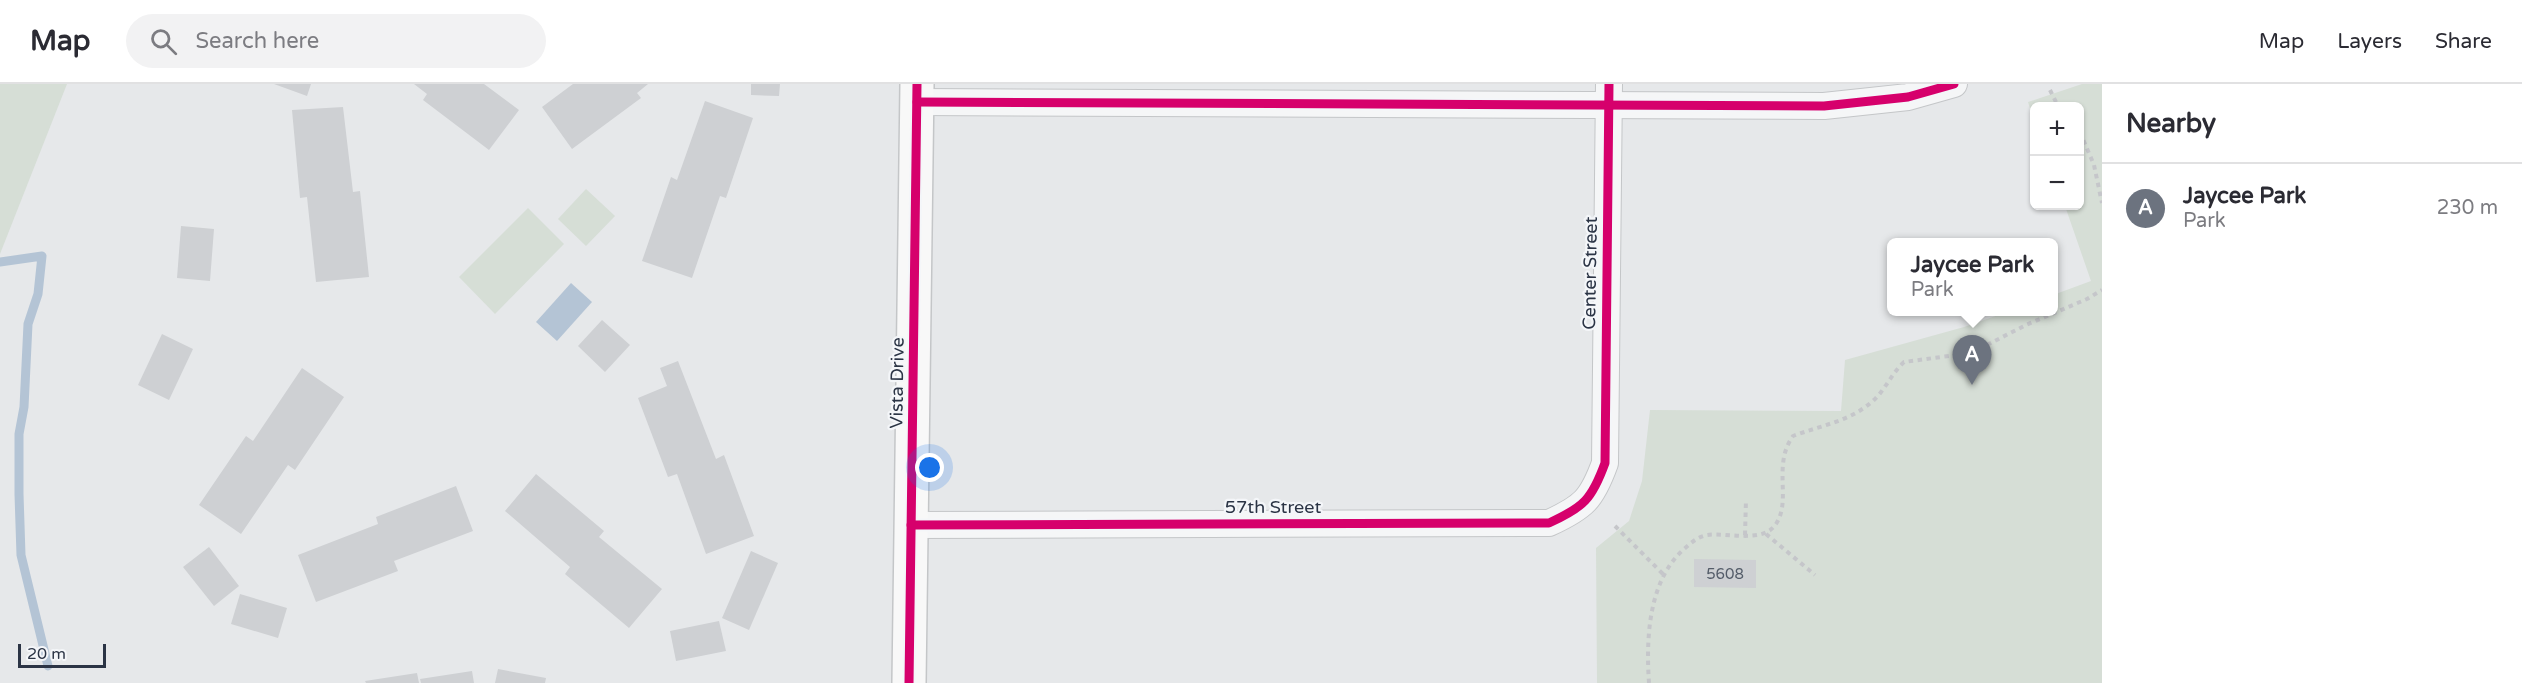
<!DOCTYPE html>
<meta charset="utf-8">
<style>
:root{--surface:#fff;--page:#f2f2f3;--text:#2b2b33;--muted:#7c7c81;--line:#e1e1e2;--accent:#6c737f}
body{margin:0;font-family:"Varela Round",sans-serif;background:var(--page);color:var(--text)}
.controls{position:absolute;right:18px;top:18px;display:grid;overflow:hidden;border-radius:9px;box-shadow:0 2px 4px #0004}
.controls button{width:54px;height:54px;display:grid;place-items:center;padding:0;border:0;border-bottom:2px solid var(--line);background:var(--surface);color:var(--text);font:30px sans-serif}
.scale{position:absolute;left:18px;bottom:15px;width:88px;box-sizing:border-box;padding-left:6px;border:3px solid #2b3445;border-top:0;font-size:16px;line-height:21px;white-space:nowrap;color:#2b3445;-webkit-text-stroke:4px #f4f6f9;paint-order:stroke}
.you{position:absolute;left:930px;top:384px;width:21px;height:21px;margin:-15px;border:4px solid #fff;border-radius:50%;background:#1a73e8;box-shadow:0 0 0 9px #1a73e833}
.badge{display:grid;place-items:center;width:39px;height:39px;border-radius:50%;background:var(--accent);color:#fff;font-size:20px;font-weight:700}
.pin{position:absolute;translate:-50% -50px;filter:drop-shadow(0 2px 3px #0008)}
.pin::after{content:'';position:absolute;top:32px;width:21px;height:18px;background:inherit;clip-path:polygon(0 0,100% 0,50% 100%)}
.popup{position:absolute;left:1887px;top:154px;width:171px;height:78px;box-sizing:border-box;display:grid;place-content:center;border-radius:9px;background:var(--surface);filter:drop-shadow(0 2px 4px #0005);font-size:20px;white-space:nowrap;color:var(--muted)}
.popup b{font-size:22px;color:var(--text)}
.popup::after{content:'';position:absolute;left:50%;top:100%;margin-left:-12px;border:12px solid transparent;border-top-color:var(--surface)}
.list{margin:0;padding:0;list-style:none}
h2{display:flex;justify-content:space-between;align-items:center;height:78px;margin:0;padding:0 24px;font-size:26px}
h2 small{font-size:20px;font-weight:400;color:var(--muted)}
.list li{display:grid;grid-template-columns:39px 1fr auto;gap:18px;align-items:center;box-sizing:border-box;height:90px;padding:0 24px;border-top:2px solid var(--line)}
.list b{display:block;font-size:22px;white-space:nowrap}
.list p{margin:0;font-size:20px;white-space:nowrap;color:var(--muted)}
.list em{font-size:20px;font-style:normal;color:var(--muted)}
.icon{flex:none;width:33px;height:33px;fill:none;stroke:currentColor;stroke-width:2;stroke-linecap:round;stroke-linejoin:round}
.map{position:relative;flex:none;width:2102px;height:599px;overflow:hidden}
header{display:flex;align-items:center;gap:36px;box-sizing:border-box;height:84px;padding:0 30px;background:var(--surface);border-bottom:2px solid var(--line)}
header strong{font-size:28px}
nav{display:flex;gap:33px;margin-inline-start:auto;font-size:21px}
.search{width:420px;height:54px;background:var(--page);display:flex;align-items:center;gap:15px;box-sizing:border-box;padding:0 21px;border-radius:33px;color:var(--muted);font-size:22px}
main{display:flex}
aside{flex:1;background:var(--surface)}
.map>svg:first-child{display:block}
.green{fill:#d6ded6}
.water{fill:#b4c4d5}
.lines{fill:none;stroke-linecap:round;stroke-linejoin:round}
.stream{stroke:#b4c4d5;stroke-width:9}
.building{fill:#ced0d3}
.street-casing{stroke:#c4c6c8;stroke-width:28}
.secondary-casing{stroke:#c4c6c8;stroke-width:36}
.path{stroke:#c5c6ca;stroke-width:4;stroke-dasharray:4.5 4.5;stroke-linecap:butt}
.street{stroke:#f5f6f7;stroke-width:26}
.secondary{stroke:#f8f8f8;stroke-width:33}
.cycleway-casing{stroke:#f4f6f9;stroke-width:13}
.cycleway{stroke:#d6006c;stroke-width:9}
.labels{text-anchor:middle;stroke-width:4.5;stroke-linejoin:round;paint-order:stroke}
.number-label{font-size:15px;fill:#545c69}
.street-label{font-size:18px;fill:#2b3445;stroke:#f4f6f9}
</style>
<header>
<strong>Map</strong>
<div class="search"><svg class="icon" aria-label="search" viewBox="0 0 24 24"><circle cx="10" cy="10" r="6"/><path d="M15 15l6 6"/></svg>Search here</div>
<nav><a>Map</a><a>Layers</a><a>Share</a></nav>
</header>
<main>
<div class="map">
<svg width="2102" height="599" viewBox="0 0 2102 599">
<rect width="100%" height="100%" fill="#e6e8ea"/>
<g class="green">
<polygon points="0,0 67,0 0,170"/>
<polygon points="2082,0 2102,0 2102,599 1597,599 1596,464 1629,437 1642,397 1650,326 1841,327 1845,276 1964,243 2007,228 2053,228 2053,211 2091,197 2065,122 2080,122 2080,22 2034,22 2034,37 2028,18"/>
<polygon points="586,105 615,132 586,162 558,135"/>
<polygon points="528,124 564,160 495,230 459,193"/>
</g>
<polygon class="water" points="571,199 592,218 557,257 536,238"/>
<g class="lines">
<polyline class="stream" points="0,178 42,172 38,210 28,240 24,323 19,350 19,410 21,471 48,582"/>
</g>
<g class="building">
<polygon points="274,0 311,0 307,12"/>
<polygon points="414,0 484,0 519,26 489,66 423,16 427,10"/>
<polygon points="573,0 648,0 637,9 641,14 572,65 542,23"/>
<polygon points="751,0 780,0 779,12 751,11"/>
<polygon points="705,17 753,34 726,114 720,112 692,194 642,177 671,93 677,96"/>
<polygon points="343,23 353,108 360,107 369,193 316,198 307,113 300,114 292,26"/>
<polygon points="181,142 214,145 210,197 177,194"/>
<polygon points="602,236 630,261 605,288 578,262"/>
<polygon points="162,250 193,265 169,316 138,301"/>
<polygon points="678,277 716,375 724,371 754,452 706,470 677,390 668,393 638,314 667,302 660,284"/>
<polygon points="302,284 344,313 295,386 288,381 241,450 199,421 246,352 253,357"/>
<polygon points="536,390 604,447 599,453 662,505 629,544 565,490 570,483 505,427"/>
<polygon points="456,402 473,447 394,477 398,487 316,518 298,471 378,440 376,433"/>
<polygon points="209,463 239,502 214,522 183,483"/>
<polygon points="751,467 778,479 749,546 722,534"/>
<polygon points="1694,475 1756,476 1756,504 1694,503"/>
<polygon points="240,510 287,524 278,554 231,540"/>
<polygon points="719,537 726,567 676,577 670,547"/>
<polygon points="498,585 546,594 545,599 495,599"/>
<polygon points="472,587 474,599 421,599 420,595"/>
<polygon points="417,589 419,599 366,599 365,597"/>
</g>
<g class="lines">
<g class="street-casing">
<g id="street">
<polyline points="917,18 1824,22 1908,13 1954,0"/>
<path d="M911 441 1549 439C1584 423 1592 415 1605 379L1609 0"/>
</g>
</g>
<g class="secondary-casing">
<polyline id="secondary" points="909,599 917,0"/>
</g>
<g class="path">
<polyline points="2050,6 2058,22"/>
<polyline points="2080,48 2094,81 2102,119"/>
<polyline points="1615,442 1664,491"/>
<polyline points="1766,450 1815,491"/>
<polyline points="1745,451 1746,415"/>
<path d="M1649 599C1646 555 1648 497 1684 465 1691 459 1697 453 1707 451 1727 448 1763 460 1776 440 1792 416 1772 381 1793 352 1822 341 1852 337 1875 315 1886 304 1892 289 1904 278L1971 269 2026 241 2087 215 2102 206"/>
</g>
<use href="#street" class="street"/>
<use href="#secondary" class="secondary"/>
<g class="cycleway-casing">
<g id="cycleway">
<polyline points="917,18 1824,22 1908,13 1954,0"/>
<path d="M911 441 1549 439C1584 423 1592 415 1605 379L1609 0"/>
<polyline points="909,599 917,0"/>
</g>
</g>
<use href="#cycleway" class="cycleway"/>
</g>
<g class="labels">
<g class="number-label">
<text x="1725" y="495">5608</text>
</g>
<g class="street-label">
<text transform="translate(1590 189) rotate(-89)" y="6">Center Street</text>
<text transform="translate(897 299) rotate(-89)" y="6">Vista Drive</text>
<text x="1273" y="429">57th Street</text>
</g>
</g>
</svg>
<div class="controls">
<button>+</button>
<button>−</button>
</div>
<div class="scale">20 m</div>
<div class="you"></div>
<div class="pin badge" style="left:1972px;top:301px">A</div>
<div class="popup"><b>Jaycee Park</b>Park</div>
</div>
<aside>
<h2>Nearby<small></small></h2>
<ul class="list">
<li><span class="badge">A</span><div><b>Jaycee Park</b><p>Park</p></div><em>230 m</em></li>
</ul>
</aside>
</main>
